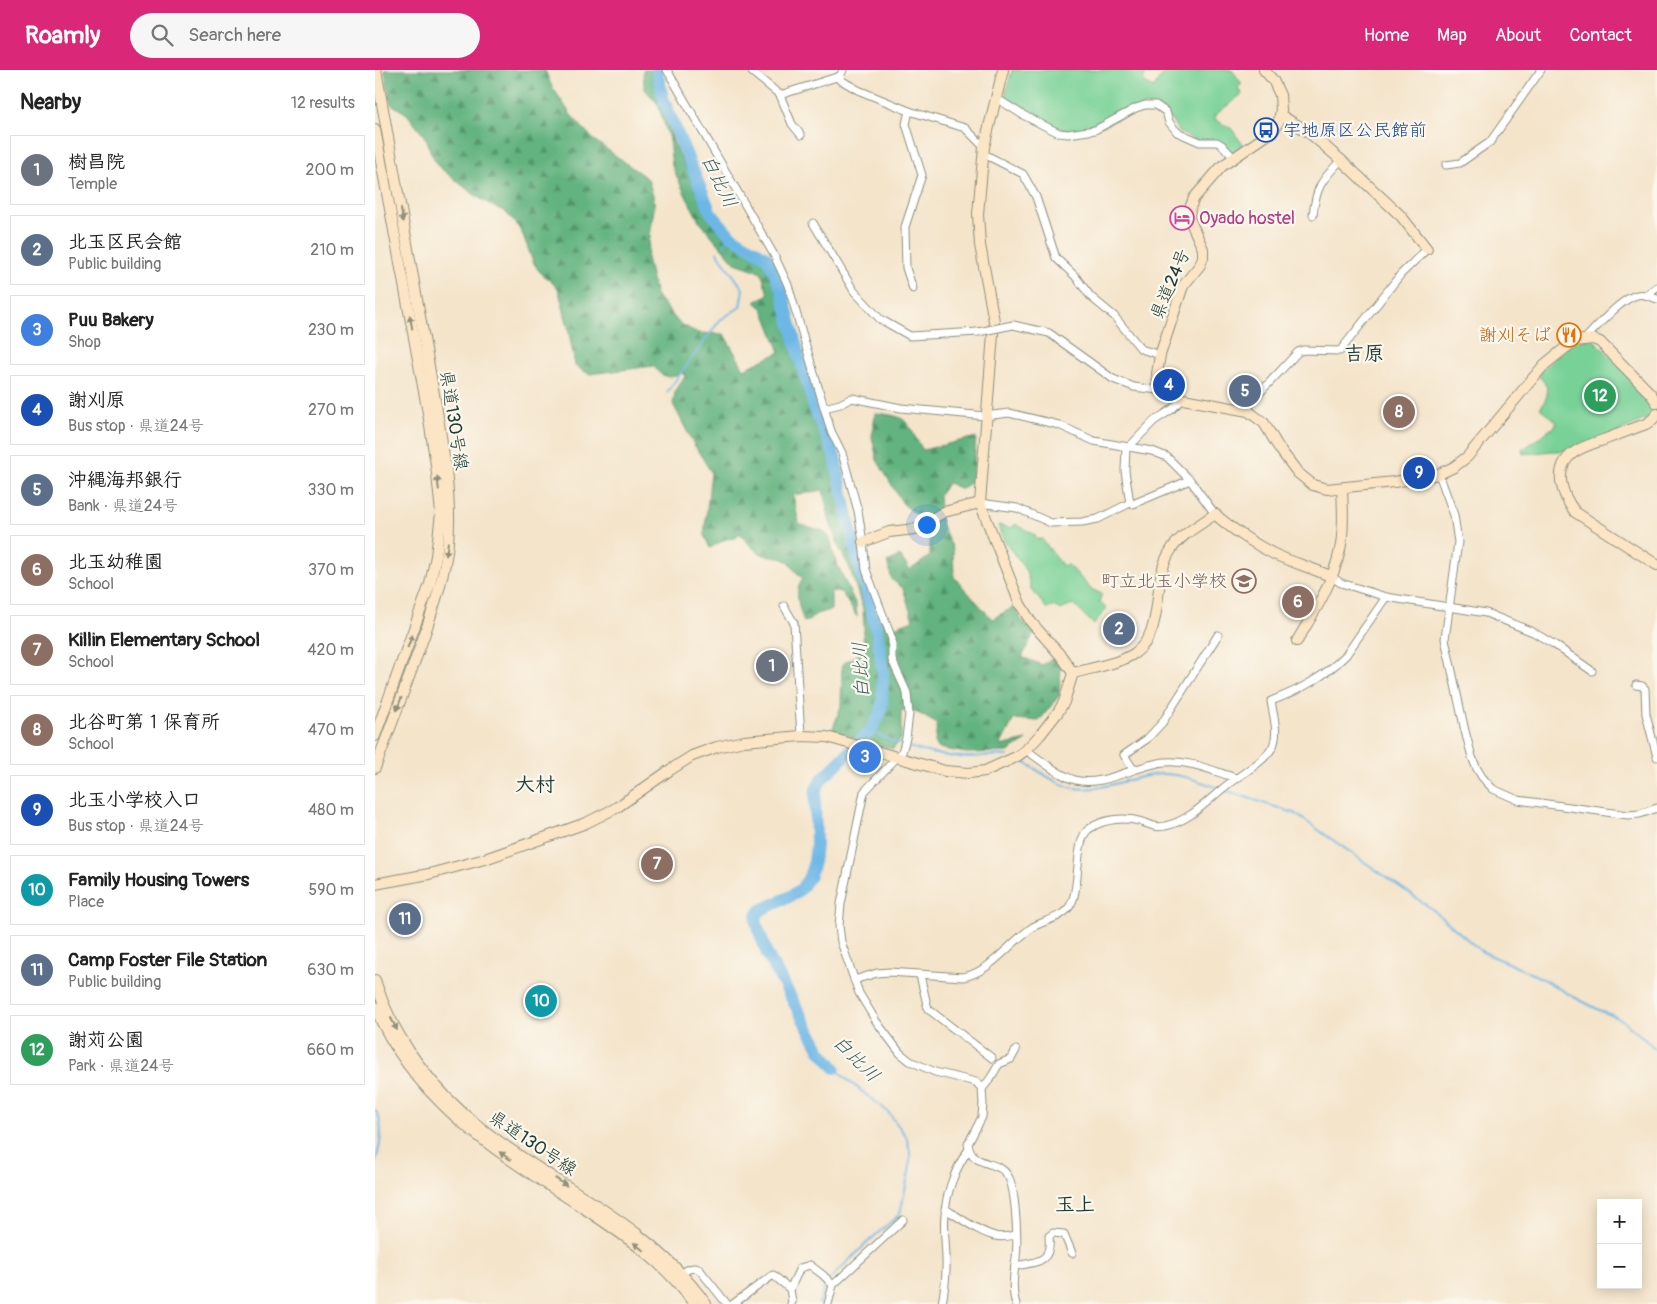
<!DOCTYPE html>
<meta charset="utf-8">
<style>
:root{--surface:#fff;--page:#f6f6f6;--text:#222;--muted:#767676;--line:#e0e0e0;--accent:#db2777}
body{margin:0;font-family:Pangolin,"Klee One",sans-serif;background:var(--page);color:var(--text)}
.controls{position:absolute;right:15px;bottom:15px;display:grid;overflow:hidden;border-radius:0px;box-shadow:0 2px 12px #0003}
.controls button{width:45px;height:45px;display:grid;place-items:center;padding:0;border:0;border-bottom:1px solid var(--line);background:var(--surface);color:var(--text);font:25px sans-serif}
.you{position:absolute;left:551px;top:454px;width:18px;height:18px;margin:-12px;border:4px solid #fff;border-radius:50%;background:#1a73e8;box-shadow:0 0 0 8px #1a73e833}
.badge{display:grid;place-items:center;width:32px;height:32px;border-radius:50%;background:var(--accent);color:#fff;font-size:16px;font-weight:700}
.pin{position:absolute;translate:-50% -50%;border:2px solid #fff;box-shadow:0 1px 5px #0006}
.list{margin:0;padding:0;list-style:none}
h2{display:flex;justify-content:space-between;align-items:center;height:65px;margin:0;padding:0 20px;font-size:21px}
h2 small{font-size:16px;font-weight:400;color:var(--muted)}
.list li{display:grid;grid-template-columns:32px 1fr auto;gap:15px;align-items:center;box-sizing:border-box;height:70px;margin:0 10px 10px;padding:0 10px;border:1px solid var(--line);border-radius:0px}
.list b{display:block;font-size:19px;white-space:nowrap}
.list p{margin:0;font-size:16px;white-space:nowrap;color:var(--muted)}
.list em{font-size:16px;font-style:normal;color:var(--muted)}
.icon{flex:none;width:28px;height:28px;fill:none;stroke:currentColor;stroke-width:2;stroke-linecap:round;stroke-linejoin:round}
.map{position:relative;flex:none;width:1282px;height:1234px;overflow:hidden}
header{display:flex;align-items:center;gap:30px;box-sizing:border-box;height:70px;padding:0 25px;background:var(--accent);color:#fff}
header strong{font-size:24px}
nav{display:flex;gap:28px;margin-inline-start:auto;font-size:18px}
.search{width:350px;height:45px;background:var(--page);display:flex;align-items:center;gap:12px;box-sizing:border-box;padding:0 18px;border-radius:28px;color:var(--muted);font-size:19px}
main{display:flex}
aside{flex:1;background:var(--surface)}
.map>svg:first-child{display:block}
.forest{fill:url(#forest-firs);stroke:#40785a}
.green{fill:#78d196;stroke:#4c8765}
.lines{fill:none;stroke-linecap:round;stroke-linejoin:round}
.stream{stroke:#6db7e6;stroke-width:2}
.river{stroke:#6db7e6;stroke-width:12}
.street-casing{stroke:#8a907f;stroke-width:9}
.secondary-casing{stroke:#8a907f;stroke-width:12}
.street{stroke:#fff;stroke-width:7}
.secondary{stroke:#fce5c4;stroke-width:10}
.street-bridge-casing{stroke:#8a907f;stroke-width:9;stroke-linecap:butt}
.street-bridge{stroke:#fff;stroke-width:7}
.oneway{fill:#8e917c}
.labels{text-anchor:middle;stroke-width:4.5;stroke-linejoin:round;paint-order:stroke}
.transit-label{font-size:18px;fill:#164399;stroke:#fbf7ec;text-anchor:start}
.hotel-label{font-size:18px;fill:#b23c85;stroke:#fbf7ec;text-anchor:start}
.street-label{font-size:18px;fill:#1f3d34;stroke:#fbf7ec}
.food-label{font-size:18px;fill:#c56008;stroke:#fbf7ec;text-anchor:end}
.education-label{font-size:18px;fill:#785e54;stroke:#fbf7ec;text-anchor:end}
.water-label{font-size:19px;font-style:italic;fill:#325c60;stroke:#fbf7ec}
.quarter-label{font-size:20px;font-weight:bold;fill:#1f3d34;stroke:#fbf7ec}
</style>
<header>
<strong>Roamly</strong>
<div class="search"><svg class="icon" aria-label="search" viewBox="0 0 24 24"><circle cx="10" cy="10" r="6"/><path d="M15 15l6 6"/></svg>Search here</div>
<nav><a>Home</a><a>Map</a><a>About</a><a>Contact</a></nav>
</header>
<main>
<aside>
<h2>Nearby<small>12 results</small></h2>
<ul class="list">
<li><span class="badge" style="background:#6b7280">1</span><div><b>樹昌院</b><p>Temple</p></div><em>200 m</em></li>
<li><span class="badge" style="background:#5c6f8a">2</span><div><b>北玉区民会館</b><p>Public building</p></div><em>210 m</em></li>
<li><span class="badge" style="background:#3f7fe0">3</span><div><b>Puu Bakery</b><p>Shop</p></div><em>230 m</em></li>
<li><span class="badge" style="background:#1a4fb4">4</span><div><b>謝刈原</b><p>Bus stop · 県道24号</p></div><em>270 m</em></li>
<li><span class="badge" style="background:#5c6f8a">5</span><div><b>沖縄海邦銀行</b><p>Bank · 県道24号</p></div><em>330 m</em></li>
<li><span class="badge" style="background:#8d6e63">6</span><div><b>北玉幼稚園</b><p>School</p></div><em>370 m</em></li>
<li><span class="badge" style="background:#8d6e63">7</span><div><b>Killin Elementary School</b><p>School</p></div><em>420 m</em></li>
<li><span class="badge" style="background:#8d6e63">8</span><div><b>北谷町第１保育所</b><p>School</p></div><em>470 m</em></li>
<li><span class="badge" style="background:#1a4fb4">9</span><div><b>北玉小学校入口</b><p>Bus stop · 県道24号</p></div><em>480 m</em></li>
<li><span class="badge" style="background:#0f9aa8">10</span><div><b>Family Housing Towers</b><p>Place</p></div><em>590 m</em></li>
<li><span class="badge" style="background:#5c6f8a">11</span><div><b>Camp Foster File Station</b><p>Public building</p></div><em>630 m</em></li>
<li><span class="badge" style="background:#2e9e5b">12</span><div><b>謝苅公園</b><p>Park · 県道24号</p></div><em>660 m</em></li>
</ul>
</aside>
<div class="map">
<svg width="1282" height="1234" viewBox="0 0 1282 1234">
<defs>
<pattern id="forest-firs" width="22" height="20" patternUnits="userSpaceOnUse" patternTransform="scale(1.25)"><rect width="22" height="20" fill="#62b37f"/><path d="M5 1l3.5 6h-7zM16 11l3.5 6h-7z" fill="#509369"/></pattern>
</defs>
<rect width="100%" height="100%" fill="#fbf7ec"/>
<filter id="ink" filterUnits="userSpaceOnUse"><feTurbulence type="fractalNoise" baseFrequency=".02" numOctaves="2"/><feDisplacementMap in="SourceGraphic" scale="10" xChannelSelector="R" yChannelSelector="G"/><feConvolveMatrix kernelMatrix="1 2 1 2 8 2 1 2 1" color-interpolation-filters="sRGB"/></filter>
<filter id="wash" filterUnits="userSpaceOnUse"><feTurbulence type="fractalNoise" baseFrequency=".0096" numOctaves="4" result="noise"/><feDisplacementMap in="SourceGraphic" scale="20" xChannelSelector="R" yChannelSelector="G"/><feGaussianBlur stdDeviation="1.12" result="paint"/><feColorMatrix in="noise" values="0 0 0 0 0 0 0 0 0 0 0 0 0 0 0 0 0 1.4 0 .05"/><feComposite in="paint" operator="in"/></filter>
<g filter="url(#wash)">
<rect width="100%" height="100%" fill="#f4e4ca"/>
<path class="forest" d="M9 0H170L176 15 196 45 219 70 273 109 280 132 272 188 281 225 304 253 323 263 349 264 369 299 405 282 388 239 380 232 393 224 386 202 360 193 324 151 311 126 297 96 294 70 283 34 269 18 268 0H279L282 25 299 73 337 154 352 169 393 187 403 202 414 230 441 328 465 394 492 516 502 546 519 557 538 550 528 518 517 510 512 492 525 486 535 500 555 486V465L545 447 528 434 502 390 497 367 500 343C538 346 530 353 548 380L601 367 598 411 587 419 573 413 564 425 566 453 578 479 579 507 617 549 639 537 646 549 659 563 647 587 667 595 680 587 686 598 684 626 664 651 639 649 625 676 652 670 633 682 591 683 563 678 560 672 562 654 543 643 526 640V667L518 679 457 661 466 636 467 594 487 582 489 559 488 539 474 496 465 480 455 453 448 420 418 425 424 454 449 461 455 468 460 489 481 535 482 547 466 522 456 521V540L441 544 435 550 429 552C424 537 418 521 428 508 420 503 418 496 412 491 406 487 398 487 392 486 380 483 373 473 365 463L361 468 351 469 335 478 329 465 336 402 318 373 298 334 300 322 311 305 306 303C295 310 285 307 279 296L214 304 200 296 193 257 183 218 164 201 158 192 148 165 140 152 129 141 119 137 97 123 64 97 56 83 52 70 32 44 16 34Z"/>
<g class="green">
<polygon points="637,0 772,0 768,12 779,18 786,6 792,0 857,0 867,14 863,18 867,24 839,46 842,51 856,58 871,79 859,88 849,76 824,71 805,63 789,40 771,35 728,56 693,61 672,53 649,42 629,30"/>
<path d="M1218 269 1282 333V344L1201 381H1177L1148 384 1147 380 1180 356 1182 352 1165 338C1176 324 1174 316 1162 304L1199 271Z"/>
<polygon points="640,454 659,464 663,470 666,468 688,496 693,494 716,519 727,524 724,532 731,538 719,555 698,534 686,540 678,536 672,539 656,519 651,501 627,467 623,455 636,458"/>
</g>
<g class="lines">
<g class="stream">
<polyline points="349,175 355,165"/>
<polyline points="292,322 345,250 365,237 368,219 342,182"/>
<path d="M496 660C518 675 565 688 591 687 606 687 619 684 633 686"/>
<path d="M645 690C663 699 679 714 699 718 729 722 756 706 785 704 804 703 826 712 844 718"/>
<polyline points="849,720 919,743 1057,839 1106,881 1164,907 1199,927 1228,942 1239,946 1248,951 1282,980"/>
<path d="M0 1040C10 1054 5 1078 0 1094"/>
<polyline points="455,1209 495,1170 525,1144 535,1097 535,1081 531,1066 513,1042 475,1012 460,998"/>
<polyline points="444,1234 451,1213"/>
</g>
<polyline class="river" points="282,0 288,28 336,143 355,165 391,187 398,199 407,221 423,282 440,340 460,387 479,475 502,562 508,602 507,635 505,644 496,660 447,709 441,719 440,729 441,775 439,792 434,807 426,819 414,827 386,840 382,845 381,852 392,884 445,980 460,998"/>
</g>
</g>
<g filter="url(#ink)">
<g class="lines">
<g class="street-casing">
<g id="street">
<path d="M292 0 399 185 413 215 456 361 467 383 483 441 488 472 491 500 517 569V590L532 623 534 644 531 668 527 682 489 722 466 834 464 856 466 872 484 923 501 951 525 983 535 991 560 1002 601 1012 607 1019 608 1033 607 1047 593 1074C598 1100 625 1088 634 1108 641 1123 643 1172 641 1188 639 1204 636 1219 641 1234"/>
<polyline points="468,0 464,9 483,20 534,41 590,58 609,77"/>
<polyline points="377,2 405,25 417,54 426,65"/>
<polyline points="405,25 465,6"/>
<polyline points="621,28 648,45 684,63 693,64 720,60 761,38 770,35 781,35 791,42 794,52 802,62 825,72 842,72 847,75 859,88"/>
<polyline points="534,41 531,54 547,105 530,157 531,198 538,219"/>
<polyline points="609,84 648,104 661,127 681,188 700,206 716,227 739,246 766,279 785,285"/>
<polyline points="1071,95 1085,93 1115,72 1166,0"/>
<path d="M938 145C941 117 946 111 966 90"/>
<polyline points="438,153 479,221 505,249 535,266 603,262"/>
<polyline points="1271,225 1282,217"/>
<polyline points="638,255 674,263 738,309 759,317 791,321"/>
<path d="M1210 269C1221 257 1247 228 1262 225 1269 223 1276 227 1282 229"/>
<polyline points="449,338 465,334 477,328 526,338 610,346 634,343 684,355 719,371 777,381 792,387 815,410 840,444"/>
<polyline points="871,341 879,329 923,282 928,280 965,281 1026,204 1052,179"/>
<polyline points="751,377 750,401 755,433"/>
<polyline points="754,377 779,351 796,340 808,329"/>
<polyline points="1064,404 1079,445 1083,472 1070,569 1090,661 1097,687 1101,697 1107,707 1118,719 1143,730 1253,745 1265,744 1282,738"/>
<polyline points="605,433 642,438 676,453 707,452 723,449 755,433 758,434 815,410"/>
<polyline points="957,507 966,513 1011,527 1111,543 1158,562 1180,575 1217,601"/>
<polyline points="409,536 419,553 426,666"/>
<polyline points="1261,615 1267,616 1270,619 1271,644 1282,687"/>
<path d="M651 680C666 690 683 705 700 710 727 718 763 694 790 692 815 690 838 701 861 708"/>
<polyline points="758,699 749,685 772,669 787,653 843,565"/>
<polyline points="545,905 553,939 617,988"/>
<path d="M479 910 502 903 514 902 588 907C616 902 635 872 658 857 670 850 689 848 696 834 706 816 699 769 714 759 729 748 751 747 768 752 775 755 782 758 790 756 815 751 833 730 852 715 866 704 891 691 898 676 904 663 898 644 896 631 925 620 949 607 971 585L1011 527"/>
<polyline points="607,1019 615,1009 624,994 636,989 641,980"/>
<path d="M570 1139C586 1148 603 1162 620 1166 627 1168 634 1166 641 1165"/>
<path d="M640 1196C662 1192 677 1193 674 1166L678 1163 689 1164 697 1183"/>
<path d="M303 1207C310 1201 315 1196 324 1199L352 1234"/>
<polyline points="458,1215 528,1150"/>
<polyline points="415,1219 425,1198 435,1195 448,1205 458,1215 453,1234"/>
<polyline points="358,1234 398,1205 415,1219 417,1232 416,1234"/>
<path d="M567 1234C569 1222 571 1211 571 1199 572 1181 568 1163 570 1144 571 1122 581 1097 594 1079"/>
</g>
</g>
<g class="secondary-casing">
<g id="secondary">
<polyline points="628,0 609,77 603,144 605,175 619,251 605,433 645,534 656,552 687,587 698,603"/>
<polyline points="889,0 898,10 905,25 906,40 904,51 898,61 847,96 819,128 815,138 814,148 828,179 828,187 825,195 808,216 785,285 782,304 783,312 791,321 808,329 873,341 889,353 904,378 923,403 938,415 952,419 1019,412 1064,404 1079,397 1092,387 1169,295 1199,271 1218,269 1225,272 1276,324 1282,333"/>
<polyline points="905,45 932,61 966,90 1026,146 1052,179"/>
<polyline points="0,59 53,343 61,395 66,443 61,486 55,514 0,666"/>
<path d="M1282 344 1277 350 1271 354C1257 359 1244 364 1231 369 1220 373 1208 376 1198 383 1177 399 1187 425 1200 442L1282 495"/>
<polyline points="488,472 514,462 540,459 569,442 605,433"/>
<path d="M922 571C939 542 958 513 965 480 969 460 968 439 967 419"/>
<path d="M698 603C716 598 744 594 760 583 792 559 775 511 796 480 806 464 825 455 840 444 855 458 881 475 899 484 918 493 938 498 957 507"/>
<path d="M0 698C17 654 33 610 49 566 59 536 70 505 73 473 77 429 69 385 62 341L1 0"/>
<polyline points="0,814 54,804 110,789 211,753 241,738 295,700 317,686 342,677 369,671 426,666 452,667 570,701 594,703 610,701 641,687 651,680 665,665 683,642 689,632 698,603"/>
<path d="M0 910C18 968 58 1021 106 1058 182 1118 273 1152 331 1234"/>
<path d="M0 937C40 1033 124 1083 207 1137 249 1165 290 1192 319 1234"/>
</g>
</g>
<use href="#street" class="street"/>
<use href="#secondary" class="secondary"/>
<g class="street-bridge-casing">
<polyline id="street-bridge" points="603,262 638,255"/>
</g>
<use href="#street-bridge" class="street-bridge"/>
</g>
<defs><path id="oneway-solid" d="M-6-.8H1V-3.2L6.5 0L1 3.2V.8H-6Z" transform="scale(1.25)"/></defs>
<g class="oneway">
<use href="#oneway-solid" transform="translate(27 145) rotate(80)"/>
<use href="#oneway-solid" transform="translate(36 252) rotate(-101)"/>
<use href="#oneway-solid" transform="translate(63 413) rotate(-97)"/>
<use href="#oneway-solid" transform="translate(72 479) rotate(98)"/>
<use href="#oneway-solid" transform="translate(35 571) rotate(-70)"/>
<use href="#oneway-solid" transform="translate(24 634) rotate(111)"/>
<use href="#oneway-solid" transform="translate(19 954) rotate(63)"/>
<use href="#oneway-solid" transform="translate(130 1086) rotate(-145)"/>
<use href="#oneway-solid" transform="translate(186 1112) rotate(33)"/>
<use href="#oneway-solid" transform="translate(264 1177) rotate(-142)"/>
</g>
</g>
<defs>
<g id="bus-ring" transform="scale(1.25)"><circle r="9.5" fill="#fbf7ec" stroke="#1a4fb4" stroke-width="1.5"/><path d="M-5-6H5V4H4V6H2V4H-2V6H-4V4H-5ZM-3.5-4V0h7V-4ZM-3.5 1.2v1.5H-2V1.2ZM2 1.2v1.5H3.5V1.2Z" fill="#1a4fb4"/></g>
<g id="hotel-ring" transform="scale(1.25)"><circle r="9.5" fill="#fbf7ec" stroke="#d1479c" stroke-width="1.5"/><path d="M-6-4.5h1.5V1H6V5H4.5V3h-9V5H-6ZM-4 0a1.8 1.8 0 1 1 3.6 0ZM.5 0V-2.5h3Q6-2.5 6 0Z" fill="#d1479c"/></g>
<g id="restaurant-ring" transform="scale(1.25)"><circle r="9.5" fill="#fbf7ec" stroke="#e8710a" stroke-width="1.5"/><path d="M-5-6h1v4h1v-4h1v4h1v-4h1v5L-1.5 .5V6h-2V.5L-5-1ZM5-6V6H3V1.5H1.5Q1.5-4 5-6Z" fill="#e8710a"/></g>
<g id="school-ring" transform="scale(1.25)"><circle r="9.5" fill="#fbf7ec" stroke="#8d6e63" stroke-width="1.5"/><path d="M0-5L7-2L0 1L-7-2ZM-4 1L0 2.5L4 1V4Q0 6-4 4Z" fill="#8d6e63"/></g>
</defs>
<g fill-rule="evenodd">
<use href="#bus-ring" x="891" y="60"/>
<use href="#hotel-ring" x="807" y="148"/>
<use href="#restaurant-ring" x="1194" y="265"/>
<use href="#school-ring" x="869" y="511"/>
</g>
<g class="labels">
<g class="transit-label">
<text x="908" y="66">宇地原区公民館前</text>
</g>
<g class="hotel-label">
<text x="824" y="154">Oyado hostel</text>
</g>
<g class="street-label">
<text transform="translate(795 214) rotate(-67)" y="6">県道24号</text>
<text transform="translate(79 350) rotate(81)" y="6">県道130号線</text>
<text transform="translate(158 1073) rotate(34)" y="6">県道130号線</text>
</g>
<g class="food-label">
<text x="1176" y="271">謝刈そば</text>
</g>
<g class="education-label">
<text x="852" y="517">町立北玉小学校</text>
</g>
<g class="water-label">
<text transform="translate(345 111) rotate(64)" y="7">白比川</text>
<text transform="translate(485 600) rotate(-93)" y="7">白比川</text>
<text transform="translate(482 988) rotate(45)" y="7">白比川</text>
</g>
<g class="quarter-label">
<text x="989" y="290">吉原</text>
<text x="160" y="721">大村</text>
<text x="700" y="1141">玉上</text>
</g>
</g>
</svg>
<div class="controls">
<button>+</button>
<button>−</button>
</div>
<div class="you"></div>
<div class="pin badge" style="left:397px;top:596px;background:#6b7280">1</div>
<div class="pin badge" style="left:744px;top:559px;background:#5c6f8a">2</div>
<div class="pin badge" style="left:490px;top:687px;background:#3f7fe0">3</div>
<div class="pin badge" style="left:794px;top:315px;background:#1a4fb4">4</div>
<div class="pin badge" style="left:870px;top:321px;background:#5c6f8a">5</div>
<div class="pin badge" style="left:923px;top:532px;background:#8d6e63">6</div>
<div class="pin badge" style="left:282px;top:794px;background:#8d6e63">7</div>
<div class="pin badge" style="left:1024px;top:342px;background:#8d6e63">8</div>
<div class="pin badge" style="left:1044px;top:403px;background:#1a4fb4">9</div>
<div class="pin badge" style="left:166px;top:931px;background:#0f9aa8">10</div>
<div class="pin badge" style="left:30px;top:849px;background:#5c6f8a">11</div>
<div class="pin badge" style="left:1225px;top:326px;background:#2e9e5b">12</div>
</div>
</main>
